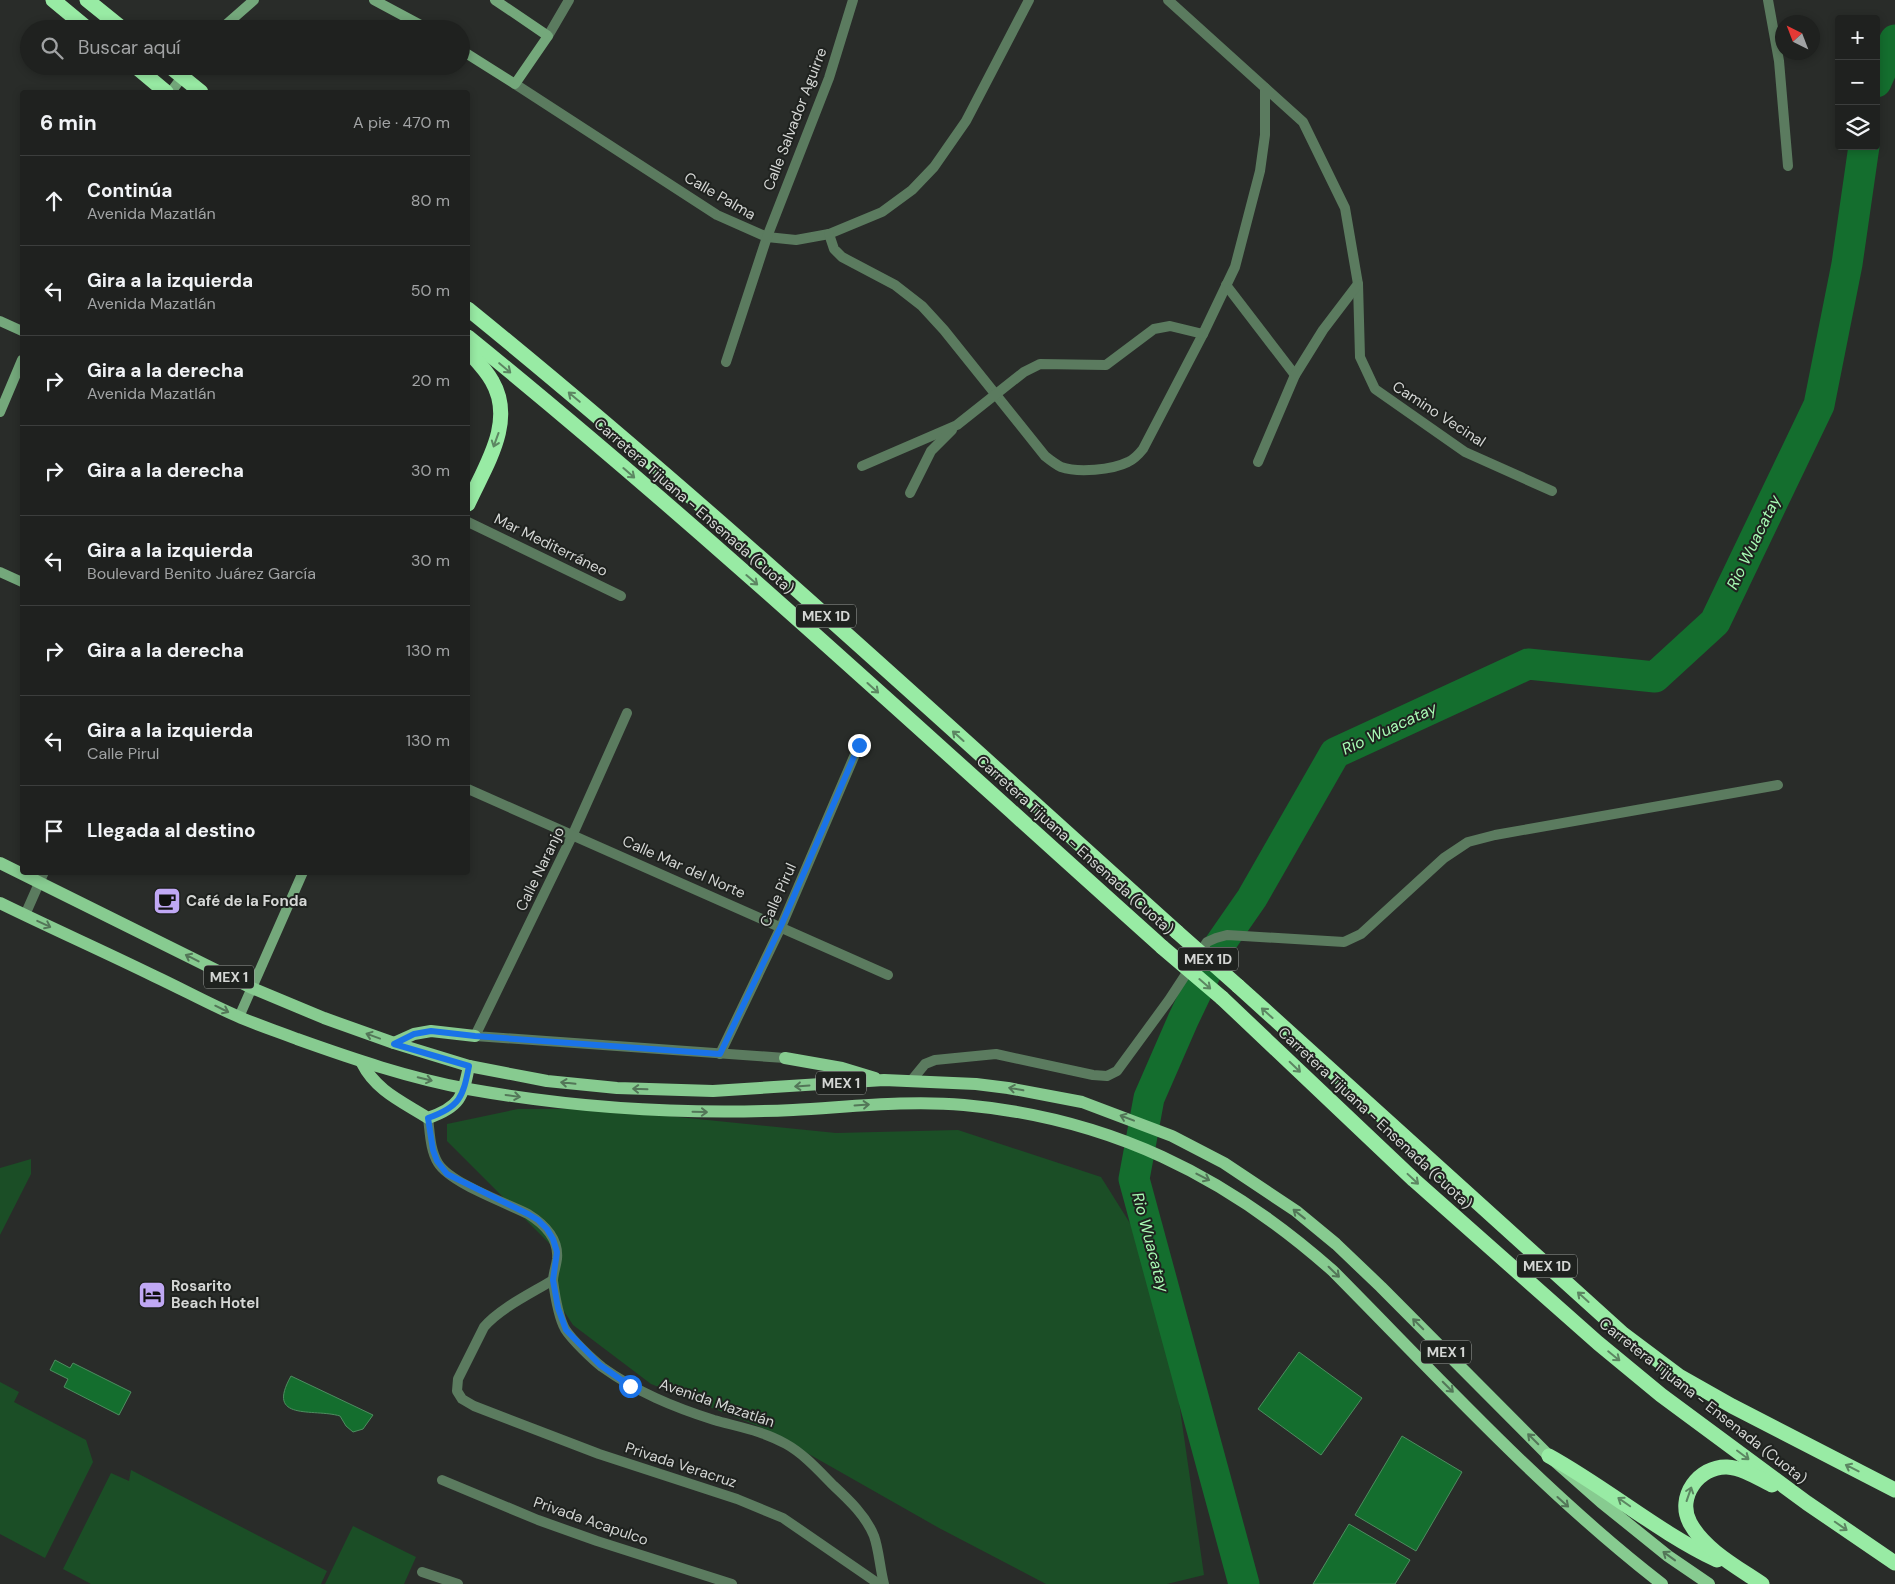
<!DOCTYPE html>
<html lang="es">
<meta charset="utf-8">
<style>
:root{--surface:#1f211f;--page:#2c2e2c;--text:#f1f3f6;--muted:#a1a3a4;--line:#3c3e3d}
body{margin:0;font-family:"DM Sans",sans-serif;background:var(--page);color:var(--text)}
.controls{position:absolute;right:15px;top:15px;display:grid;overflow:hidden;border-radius:5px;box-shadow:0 2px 8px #0003}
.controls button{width:45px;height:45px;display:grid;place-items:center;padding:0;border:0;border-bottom:1px solid var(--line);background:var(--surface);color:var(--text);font:25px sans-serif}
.compass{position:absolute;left:1775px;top:15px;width:45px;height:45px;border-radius:50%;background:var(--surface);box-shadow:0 2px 8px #0003;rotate:318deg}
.stop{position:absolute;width:15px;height:15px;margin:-11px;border:4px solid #1a73e8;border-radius:50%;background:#fff}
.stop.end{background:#1a73e8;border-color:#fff;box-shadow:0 1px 5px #0008}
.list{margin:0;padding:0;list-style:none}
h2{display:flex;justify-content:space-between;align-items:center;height:65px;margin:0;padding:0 20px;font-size:21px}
h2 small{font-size:16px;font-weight:400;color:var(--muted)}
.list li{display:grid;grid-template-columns:32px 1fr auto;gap:15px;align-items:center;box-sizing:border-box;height:90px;padding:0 20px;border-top:1px solid var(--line)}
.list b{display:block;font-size:19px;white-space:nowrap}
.list p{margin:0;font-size:16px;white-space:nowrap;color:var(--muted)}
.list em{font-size:16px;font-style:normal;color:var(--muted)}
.icon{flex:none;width:28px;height:28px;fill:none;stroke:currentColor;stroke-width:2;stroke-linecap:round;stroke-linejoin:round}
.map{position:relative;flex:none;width:1895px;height:1584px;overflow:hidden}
.search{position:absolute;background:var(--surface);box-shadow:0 2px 8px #0003;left:20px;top:20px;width:450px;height:55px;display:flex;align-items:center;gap:12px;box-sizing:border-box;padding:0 18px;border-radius:28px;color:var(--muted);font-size:19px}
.panel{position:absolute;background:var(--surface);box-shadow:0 2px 8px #0003;left:20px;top:90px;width:450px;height:785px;border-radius:5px}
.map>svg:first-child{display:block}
.green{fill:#1b4e26}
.water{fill:#146e2e;stroke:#4e8d60}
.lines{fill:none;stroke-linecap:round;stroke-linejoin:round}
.river{stroke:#146e2e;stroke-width:31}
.street{stroke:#5b7b5f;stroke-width:10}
.secondary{stroke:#74a87b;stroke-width:10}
.primary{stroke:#87cb90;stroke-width:12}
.highway{stroke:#98eba4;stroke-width:15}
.highway-bridge{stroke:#98eba4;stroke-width:15}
.oneway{stroke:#5c8662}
.oneway2{stroke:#537658}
.route{stroke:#1a73e8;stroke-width:6}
.labels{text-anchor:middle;stroke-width:4;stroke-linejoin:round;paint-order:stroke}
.shield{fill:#1f221f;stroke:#9ea09e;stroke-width:1}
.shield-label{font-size:14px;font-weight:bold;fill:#d4d6d4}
.street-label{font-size:15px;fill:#d4d6d4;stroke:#1f221f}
.poi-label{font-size:15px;font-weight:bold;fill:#d4d6d4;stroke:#1f221f;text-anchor:start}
.water-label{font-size:16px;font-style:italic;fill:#a8fbb4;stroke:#1f221f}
</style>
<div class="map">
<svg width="1895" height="1584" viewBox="0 0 1895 1584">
<rect width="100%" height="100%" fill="#292c29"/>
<g class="green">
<polygon points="518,1109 599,1109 836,1133 958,1130 1101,1177 1160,1271 1204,1575 1167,1584 1046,1584 939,1528 763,1428 651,1384 573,1325 548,1287 558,1252 447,1141 447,1124"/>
<polygon points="31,1159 31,1174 0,1235 0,1168"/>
<polygon points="0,1382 19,1392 14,1402 86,1440 93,1462 45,1558 0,1534"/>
<polygon points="131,1470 327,1571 321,1584 91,1584 63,1569 111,1473 129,1481"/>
<polygon points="353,1526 416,1557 404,1584 325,1584"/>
</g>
<g class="water">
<polygon points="1299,1352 1362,1398 1321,1455 1258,1409"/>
<polygon points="55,1360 70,1368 73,1363 131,1392 119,1415 64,1387 68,1379 50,1370"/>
<path d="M291 1376 373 1415 363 1429 353 1432 346 1426 340 1416C313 1408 265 1422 291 1376Z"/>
<polygon points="1402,1436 1462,1472 1416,1551 1355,1515"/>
<polygon points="1226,1515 1230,1520 1252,1584 1238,1584"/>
<polygon points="1349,1524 1410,1560 1395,1584 1313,1584"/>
</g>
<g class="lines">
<g class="river">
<polyline points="1876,82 1895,40"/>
<polyline points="1244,1584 1134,1179 1149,1098 1183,1020 1218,947 1252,898 1335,753 1528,664 1655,677 1715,622 1819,405 1847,264 1864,146"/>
</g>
<g class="street">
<polyline points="1168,0 1303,122 1345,208 1358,284 1360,357 1375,389 1465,452 1552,491"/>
<polyline points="1768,0 1779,61 1788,166"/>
<polyline points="548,36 569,0"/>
<polyline points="515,84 717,215 767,237 796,240 829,234 882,212 912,190 934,167 966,121 1029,0"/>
<path d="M829 234 834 249 842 257 895 285 922 306 944 330 1045 456C1050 460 1055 464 1061 467 1078 473 1112 470 1128 462 1135 459 1139 454 1143 449L1203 334"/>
<polyline points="1226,285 1295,375"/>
<polyline points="726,362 767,237 829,78 853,0"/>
<polyline points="1258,462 1295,375 1323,330 1358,284"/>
<polyline points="862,466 957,425 1024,372 1040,364 1106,365 1154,329 1170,326 1203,334 1235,267 1260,171 1265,135 1265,88"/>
<polyline points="910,493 931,451 952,430"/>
<polyline points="468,522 621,596"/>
<polyline points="627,713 573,834 475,1036 785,1058"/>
<polyline points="468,789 888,975"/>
<polyline points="25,915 44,872"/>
<polyline points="720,1054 781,927 859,745"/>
<polyline points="911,1081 925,1064 935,1060 996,1054 1093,1075 1107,1076 1117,1071 1169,1000 1207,942 1216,938 1227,935 1344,942 1361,934 1444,858 1468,842 1495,835 1778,785"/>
<path d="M428 1118C430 1133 430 1150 438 1163 450 1183 506 1203 528 1214 544 1224 559 1239 557 1259 556 1267 553 1274 553 1281 555 1296 558 1316 565 1329 572 1340 592 1359 602 1367 637 1392 673 1407 714 1420 739 1427 763 1431 786 1444 804 1454 819 1471 834 1486 849 1500 866 1516 874 1536 879 1550 880 1569 884 1584"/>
<path d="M553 1280C532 1293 500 1308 484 1327L458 1379 457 1391 462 1399 474 1406 599 1454 737 1499 783 1518 879 1584"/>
<polyline points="442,1480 538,1520 597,1541 732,1584"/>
<polyline points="422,1572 458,1584"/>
</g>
<g class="secondary">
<polyline points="374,0 428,29"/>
<polyline points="221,29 254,0"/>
<polyline points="461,50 515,84 548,36 495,0"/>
<polyline points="171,92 190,66"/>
<polyline points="0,321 22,331"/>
<polyline points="0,412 22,360"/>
<polyline points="0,572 22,582"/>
<polyline points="239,1017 303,872"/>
</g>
<g class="primary">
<polyline points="0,863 252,988 324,1018 394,1043 469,1066 547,1081 617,1088 713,1091 884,1080 976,1084 1008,1088 1082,1102 1172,1136 1224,1163 1296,1211 1336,1244 1381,1287 1549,1456 1601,1502 1668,1556 1709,1584"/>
<path d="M0 903C51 928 103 951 154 976 182 989 209 1004 237 1016 257 1025 277 1031 297 1039 353 1059 409 1078 468 1089 575 1108 685 1115 793 1110 850 1107 907 1100 964 1105 1109 1118 1225 1175 1333 1271 1439 1378 1542 1491 1662 1584"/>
<polyline points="394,1043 414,1034 431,1031 475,1036"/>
<polyline points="785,1058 842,1068 875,1078"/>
<path d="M362 1063C376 1091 403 1102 428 1118 460 1107 463 1097 469 1066"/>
</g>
<g class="highway">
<polyline points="53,0 88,29"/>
<polyline points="87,0 123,29"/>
<polyline points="135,66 166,92"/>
<path d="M468 309C712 507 943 722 1177 932"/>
<path d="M468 337C707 531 933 742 1162 947"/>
<path d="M468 351C476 360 486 370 492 381 516 422 485 466 468 504"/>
<polyline points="1238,986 1623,1334 1679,1376 1732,1406 1895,1490"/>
<polyline points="1222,998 1414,1180 1598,1343 1661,1395 1807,1503 1895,1563"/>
<path d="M1549 1456C1607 1488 1658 1532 1717 1560"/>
<path d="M1762 1584C1737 1567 1705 1550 1690 1523 1676 1497 1699 1466 1727 1467 1743 1468 1758 1478 1772 1485"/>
</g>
<g class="highway-bridge">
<polyline points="169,66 201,92"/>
<polyline points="1177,932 1238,986"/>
<polyline points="1162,947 1222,998"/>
</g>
</g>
<defs><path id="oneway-shaft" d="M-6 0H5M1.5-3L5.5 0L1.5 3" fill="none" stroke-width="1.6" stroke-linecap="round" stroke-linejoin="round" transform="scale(1.25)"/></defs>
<g class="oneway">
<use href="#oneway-shaft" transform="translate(505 368) rotate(40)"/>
<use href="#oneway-shaft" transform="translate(574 397) rotate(-140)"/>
<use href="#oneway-shaft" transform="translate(496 440) rotate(110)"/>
<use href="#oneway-shaft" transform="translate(629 473) rotate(41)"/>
<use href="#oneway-shaft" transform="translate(752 580) rotate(41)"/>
<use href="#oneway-shaft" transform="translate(873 688) rotate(42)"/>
<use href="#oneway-shaft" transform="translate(958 736) rotate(-138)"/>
<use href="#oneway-shaft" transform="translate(1205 984) rotate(41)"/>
<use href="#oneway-shaft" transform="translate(1267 1013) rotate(-138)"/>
<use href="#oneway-shaft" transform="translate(1295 1067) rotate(44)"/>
<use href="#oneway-shaft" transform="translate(1413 1179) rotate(43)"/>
<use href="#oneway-shaft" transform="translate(1583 1297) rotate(-138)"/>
<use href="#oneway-shaft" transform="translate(1614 1356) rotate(39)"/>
<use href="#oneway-shaft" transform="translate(1743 1455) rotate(37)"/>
<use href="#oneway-shaft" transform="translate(1852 1468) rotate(-153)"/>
<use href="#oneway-shaft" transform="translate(1689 1494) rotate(-71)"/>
<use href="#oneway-shaft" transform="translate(1624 1502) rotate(-145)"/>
<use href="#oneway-shaft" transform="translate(1841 1526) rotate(35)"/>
</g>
<g class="oneway2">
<use href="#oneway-shaft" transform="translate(44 924) rotate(25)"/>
<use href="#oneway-shaft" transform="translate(192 958) rotate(-153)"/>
<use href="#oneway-shaft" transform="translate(222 1009) rotate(26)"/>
<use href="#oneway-shaft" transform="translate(373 1036) rotate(-160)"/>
<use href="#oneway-shaft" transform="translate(425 1079) rotate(13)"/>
<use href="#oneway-shaft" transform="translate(568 1083) rotate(-174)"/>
<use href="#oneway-shaft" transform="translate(802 1086) rotate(176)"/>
<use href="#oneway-shaft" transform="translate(640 1089) rotate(-178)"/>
<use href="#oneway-shaft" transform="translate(1016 1089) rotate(-170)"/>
<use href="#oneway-shaft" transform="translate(513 1096) rotate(8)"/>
<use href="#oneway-shaft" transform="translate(862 1105) rotate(-4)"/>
<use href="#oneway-shaft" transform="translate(700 1112) rotate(1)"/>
<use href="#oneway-shaft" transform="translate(1127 1118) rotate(-159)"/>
<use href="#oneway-shaft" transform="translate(1203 1177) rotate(27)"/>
<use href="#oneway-shaft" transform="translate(1299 1214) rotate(-142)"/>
<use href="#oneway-shaft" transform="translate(1334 1272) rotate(44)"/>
<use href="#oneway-shaft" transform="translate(1418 1324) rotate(-135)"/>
<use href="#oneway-shaft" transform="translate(1448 1387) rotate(45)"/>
<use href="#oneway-shaft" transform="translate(1533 1439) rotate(-135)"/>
<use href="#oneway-shaft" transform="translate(1563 1502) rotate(42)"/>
<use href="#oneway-shaft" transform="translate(1669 1556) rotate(-144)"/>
</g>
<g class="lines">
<path class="route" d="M630 1386 600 1365 566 1330 558 1308 553 1280 557 1252 553 1239 547 1229 538 1220 528 1214 447 1174 437 1161 433 1150 428 1118C460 1107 463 1097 469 1066L394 1044 414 1034 431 1031 475 1036 720 1054 781 926 859 745"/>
</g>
<defs>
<g id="cafe-square" transform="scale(1.4375)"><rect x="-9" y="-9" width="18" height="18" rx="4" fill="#c0a8f4" stroke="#1f221f"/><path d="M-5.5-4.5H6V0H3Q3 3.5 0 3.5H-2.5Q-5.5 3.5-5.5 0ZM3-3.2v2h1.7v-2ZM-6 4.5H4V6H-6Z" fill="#111"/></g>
<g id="hotel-square" transform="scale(1.4375)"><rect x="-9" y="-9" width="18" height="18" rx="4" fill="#c0a8f4" stroke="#1f221f"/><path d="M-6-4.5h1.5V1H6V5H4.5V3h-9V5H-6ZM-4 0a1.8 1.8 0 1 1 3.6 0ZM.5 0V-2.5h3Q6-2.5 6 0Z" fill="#111"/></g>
</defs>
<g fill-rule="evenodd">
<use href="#cafe-square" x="167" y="901"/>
<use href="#hotel-square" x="152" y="1295"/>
</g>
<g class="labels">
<g class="shield">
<rect x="796" y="604.5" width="60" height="23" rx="4"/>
<rect x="1178" y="947.5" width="60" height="23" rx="4"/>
<rect x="204" y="965.5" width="50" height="23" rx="4"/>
<rect x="816" y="1071.5" width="50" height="23" rx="4"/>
<rect x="1517" y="1254.5" width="60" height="23" rx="4"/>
<rect x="1421" y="1340.5" width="50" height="23" rx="4"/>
</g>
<g class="shield-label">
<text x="826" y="621">MEX 1D</text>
<text x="1208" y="964">MEX 1D</text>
<text x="229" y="982">MEX 1</text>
<text x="841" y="1088">MEX 1</text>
<text x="1547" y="1271">MEX 1D</text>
<text x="1446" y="1357">MEX 1</text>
</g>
<g class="street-label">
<text transform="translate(795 119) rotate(-69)" y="5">Calle Salvador Aguirre</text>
<text transform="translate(720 196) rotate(30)" y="5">Calle Palma</text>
<text transform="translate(1439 414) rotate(33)" y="5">Camino Vecinal</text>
<text transform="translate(694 506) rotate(41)" y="5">Carretera Tijuana - Ensenada (Cuota)</text>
<text transform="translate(551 545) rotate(26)" y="5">Mar Mediterráneo</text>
<text transform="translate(1075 845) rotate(42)" y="5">Carretera Tijuana - Ensenada (Cuota)</text>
<text transform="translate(684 867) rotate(24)" y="5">Calle Mar del Norte</text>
<text transform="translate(540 869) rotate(-64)" y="5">Calle Naranjo</text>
<text transform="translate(778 895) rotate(-66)" y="5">Calle Pirul</text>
<text transform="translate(1375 1118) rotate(43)" y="5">Carretera Tijuana - Ensenada (Cuota)</text>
<text transform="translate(1703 1401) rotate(38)" y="5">Carretera Tijuana - Ensenada (Cuota)</text>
<text transform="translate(717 1403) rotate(19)" y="5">Avenida Mazatlán</text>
<text transform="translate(681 1465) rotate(18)" y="5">Privada Veracruz</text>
<text transform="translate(591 1521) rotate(19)" y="5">Privada Acapulco</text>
</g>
<g class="poi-label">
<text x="186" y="906">Café de la Fonda</text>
<text x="171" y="1291">Rosarito<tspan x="171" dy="17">Beach Hotel</tspan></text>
</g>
<g class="water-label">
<text transform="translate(1753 542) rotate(-64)" y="6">Rio Wuacatay</text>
<text transform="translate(1389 728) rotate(-25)" y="6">Rio Wuacatay</text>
<text transform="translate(1151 1242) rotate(75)" y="6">Rio Wuacatay</text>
</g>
</g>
</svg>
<div class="controls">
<button>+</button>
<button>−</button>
<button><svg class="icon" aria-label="layers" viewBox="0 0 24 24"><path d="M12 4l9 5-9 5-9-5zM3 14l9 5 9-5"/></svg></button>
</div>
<svg class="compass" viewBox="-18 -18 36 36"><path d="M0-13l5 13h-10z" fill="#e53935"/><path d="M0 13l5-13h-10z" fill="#a1a3a4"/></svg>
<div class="stop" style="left:630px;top:1386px"></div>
<div class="stop end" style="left:859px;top:745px"></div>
<div class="search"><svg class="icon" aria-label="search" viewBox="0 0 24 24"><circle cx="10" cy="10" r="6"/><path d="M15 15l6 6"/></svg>Buscar aquí</div>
<section class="panel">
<h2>6 min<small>A pie · 470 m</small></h2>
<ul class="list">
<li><svg class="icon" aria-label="ahead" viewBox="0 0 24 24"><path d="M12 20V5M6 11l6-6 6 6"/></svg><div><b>Continúa</b><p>Avenida Mazatlán</p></div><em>80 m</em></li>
<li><svg class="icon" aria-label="left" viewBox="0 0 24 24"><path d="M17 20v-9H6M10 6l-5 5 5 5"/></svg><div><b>Gira a la izquierda</b><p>Avenida Mazatlán</p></div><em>50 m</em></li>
<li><svg class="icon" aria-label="right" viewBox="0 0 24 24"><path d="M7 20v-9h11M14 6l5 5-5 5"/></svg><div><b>Gira a la derecha</b><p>Avenida Mazatlán</p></div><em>20 m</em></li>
<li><svg class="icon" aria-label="right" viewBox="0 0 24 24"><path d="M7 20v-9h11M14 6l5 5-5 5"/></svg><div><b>Gira a la derecha</b></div><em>30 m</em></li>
<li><svg class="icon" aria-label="left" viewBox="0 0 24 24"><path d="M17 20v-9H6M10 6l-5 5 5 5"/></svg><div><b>Gira a la izquierda</b><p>Boulevard Benito Juárez García</p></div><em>30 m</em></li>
<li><svg class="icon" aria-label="right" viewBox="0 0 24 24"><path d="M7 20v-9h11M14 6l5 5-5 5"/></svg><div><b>Gira a la derecha</b></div><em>130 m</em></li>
<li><svg class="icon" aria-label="left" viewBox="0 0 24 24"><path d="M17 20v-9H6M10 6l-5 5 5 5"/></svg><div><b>Gira a la izquierda</b><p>Calle Pirul</p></div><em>130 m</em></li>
<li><svg class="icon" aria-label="arrive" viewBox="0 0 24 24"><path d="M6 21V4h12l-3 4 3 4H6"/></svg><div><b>Llegada al destino</b></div></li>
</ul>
</section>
</div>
